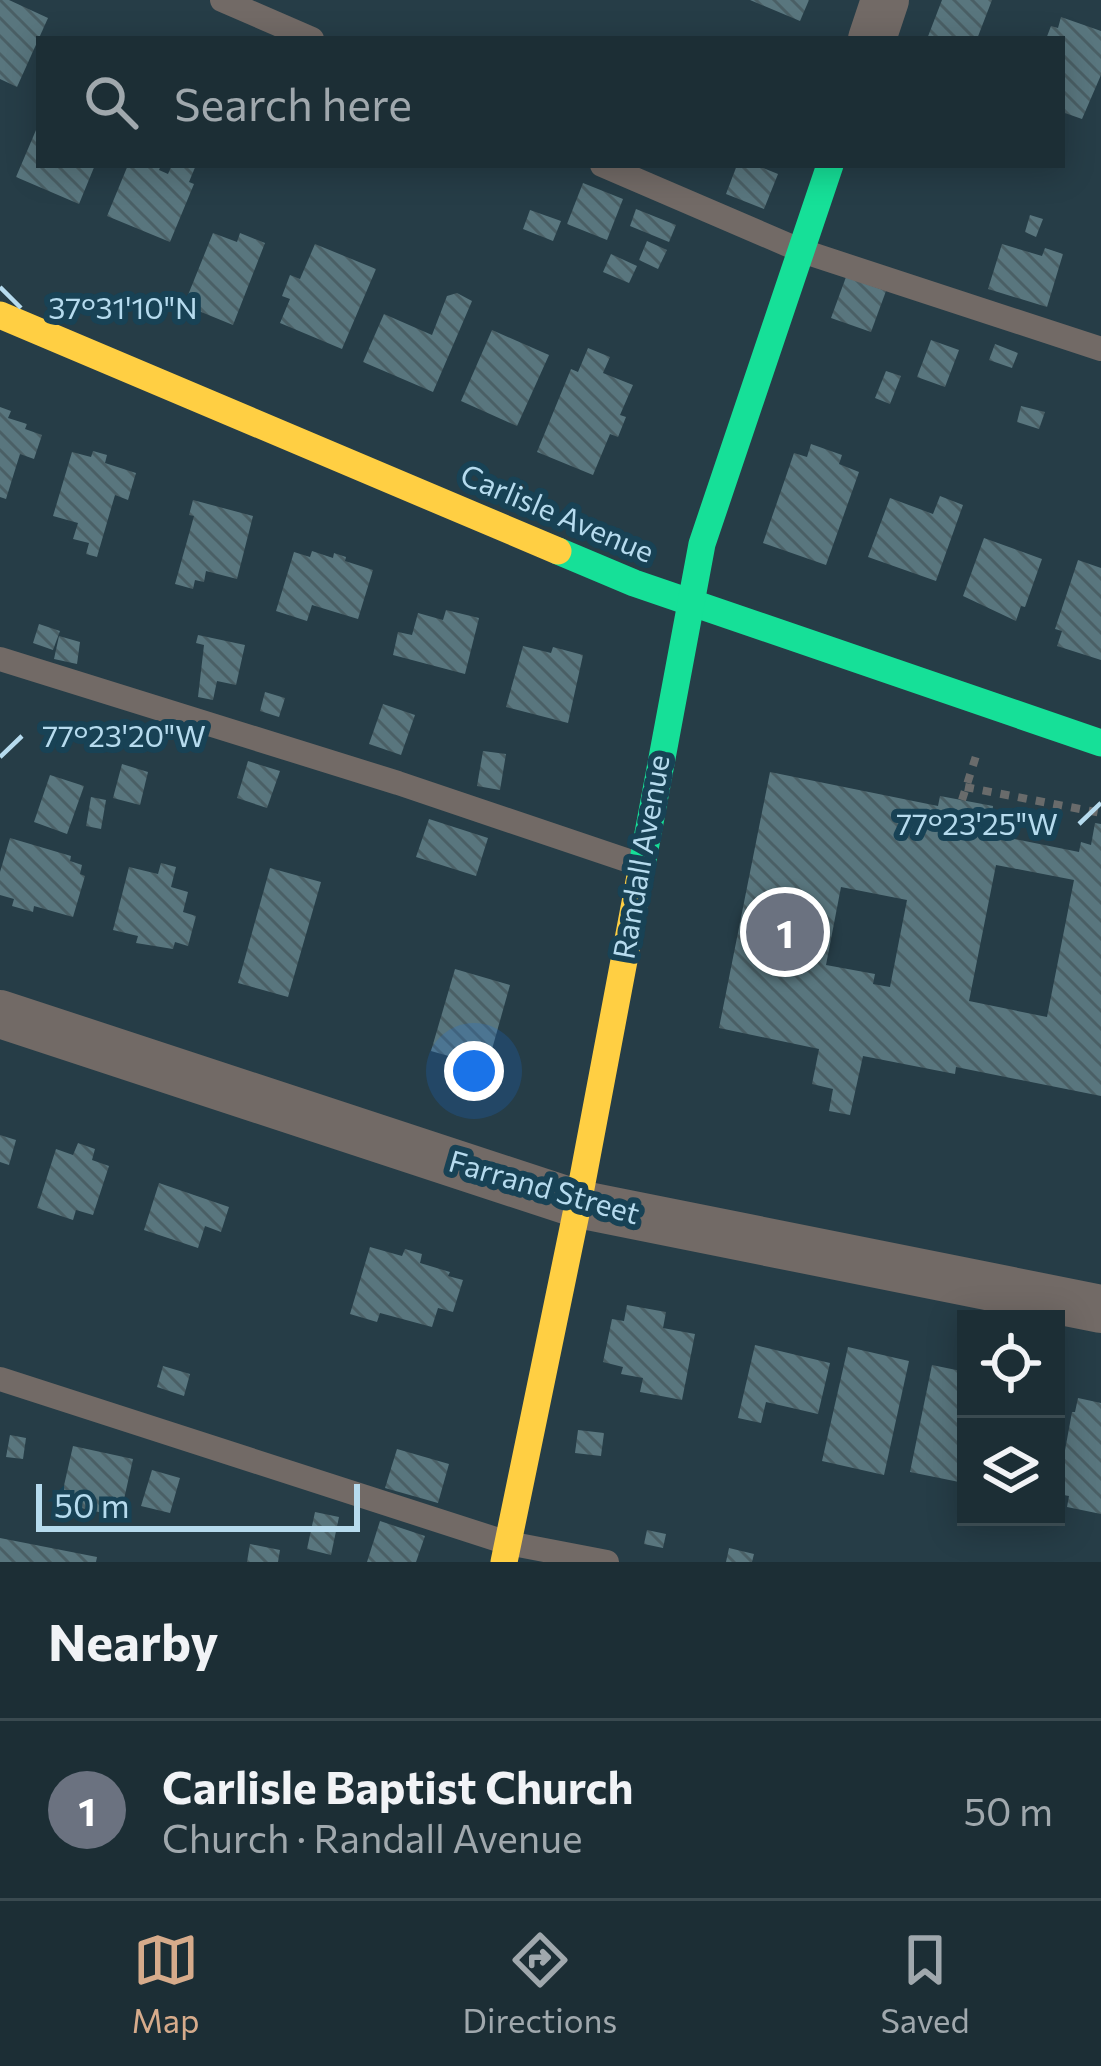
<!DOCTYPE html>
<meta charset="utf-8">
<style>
:root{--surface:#1c2e35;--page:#293a41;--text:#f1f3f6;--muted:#a0a8ad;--line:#3a4a50;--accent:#d6ab8b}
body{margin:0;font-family:Commissioner,sans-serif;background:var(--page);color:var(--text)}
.controls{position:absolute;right:36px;bottom:36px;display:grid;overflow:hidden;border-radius:0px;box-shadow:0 6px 30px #0003}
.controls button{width:108px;height:108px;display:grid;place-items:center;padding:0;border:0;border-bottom:3px solid var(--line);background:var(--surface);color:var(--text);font:60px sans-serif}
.scale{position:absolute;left:36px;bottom:30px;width:324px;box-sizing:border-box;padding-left:12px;border:6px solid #b6dbee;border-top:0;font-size:33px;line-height:42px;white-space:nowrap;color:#b6dbee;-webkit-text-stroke:9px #184255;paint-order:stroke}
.you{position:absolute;left:474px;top:1071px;width:42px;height:42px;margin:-30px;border:9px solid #fff;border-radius:50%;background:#1a73e8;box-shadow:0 0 0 18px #1a73e833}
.badge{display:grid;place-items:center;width:78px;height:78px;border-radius:50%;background:var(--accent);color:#fff;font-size:39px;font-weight:700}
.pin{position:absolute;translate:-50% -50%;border:6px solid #fff;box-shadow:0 3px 12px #0006}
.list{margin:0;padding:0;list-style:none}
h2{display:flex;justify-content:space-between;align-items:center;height:156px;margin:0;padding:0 48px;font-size:51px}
h2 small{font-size:39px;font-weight:400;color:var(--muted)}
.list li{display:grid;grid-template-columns:78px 1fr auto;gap:36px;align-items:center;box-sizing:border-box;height:180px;padding:0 48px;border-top:3px solid var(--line)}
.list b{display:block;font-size:45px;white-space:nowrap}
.list p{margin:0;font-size:39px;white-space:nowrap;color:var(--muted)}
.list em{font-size:39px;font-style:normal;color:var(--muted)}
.icon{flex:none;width:66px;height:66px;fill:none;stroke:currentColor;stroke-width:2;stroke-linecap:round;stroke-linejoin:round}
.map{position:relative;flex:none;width:1101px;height:1562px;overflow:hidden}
.search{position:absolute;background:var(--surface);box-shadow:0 6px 30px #0003;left:36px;right:36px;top:36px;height:132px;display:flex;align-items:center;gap:30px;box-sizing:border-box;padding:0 42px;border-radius:0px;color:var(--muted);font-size:45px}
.sheet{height:336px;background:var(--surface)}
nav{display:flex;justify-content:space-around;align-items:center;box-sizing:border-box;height:168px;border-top:3px solid var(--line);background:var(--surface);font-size:33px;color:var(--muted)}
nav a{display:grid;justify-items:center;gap:6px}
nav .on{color:var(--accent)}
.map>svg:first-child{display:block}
.building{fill:url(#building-back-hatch);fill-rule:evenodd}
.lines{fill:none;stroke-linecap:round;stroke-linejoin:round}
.path{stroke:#696b6b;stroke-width:8;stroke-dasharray:9 9;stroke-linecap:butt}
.lane{stroke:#726a66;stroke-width:24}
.street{stroke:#726a66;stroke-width:48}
.fast{stroke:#16e098;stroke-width:27}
.slow{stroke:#ffcf43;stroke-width:27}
.ticks{fill:none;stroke:#b6dbee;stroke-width:4.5}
.labels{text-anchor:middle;stroke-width:12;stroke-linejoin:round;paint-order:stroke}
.street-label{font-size:30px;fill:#b6dbee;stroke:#184255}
.ticks-label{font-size:30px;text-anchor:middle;fill:#b6dbee;stroke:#184255;stroke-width:12;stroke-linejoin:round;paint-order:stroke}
</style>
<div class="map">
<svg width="1101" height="1562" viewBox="0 0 1101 1562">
<defs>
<pattern id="building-back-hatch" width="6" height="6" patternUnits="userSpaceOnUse" patternTransform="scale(3)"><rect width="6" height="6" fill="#59767e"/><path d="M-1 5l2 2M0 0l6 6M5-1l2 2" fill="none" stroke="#4a5f65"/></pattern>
</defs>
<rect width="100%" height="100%" fill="#263d47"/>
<g class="building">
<polygon points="0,0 9,0 48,18 17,87 0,79"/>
<polygon points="750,0 809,0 800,21"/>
<polygon points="942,0 992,0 977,39 927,39"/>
<polygon points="1061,17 1101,31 1101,75 1082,119 1062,112 1062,39 1046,39 1051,26 1058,28"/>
<polygon points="39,123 39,165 95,165 79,204 16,177"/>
<polygon points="128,165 161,165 159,170 168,174 172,165 196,165 189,182 194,184 170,242 107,216"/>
<polygon points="737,165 756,165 778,174 764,209 726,194"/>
<polygon points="583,183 623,199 607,240 567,224"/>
<polygon points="636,209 676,225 669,242 630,226"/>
<polygon points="530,210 561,221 553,241 523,229"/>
<polygon points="1030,215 1043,219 1036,237 1025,232"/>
<polygon points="213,233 237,242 240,233 265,243 233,325 184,305"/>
<polygon points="647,241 667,250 658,269 639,260"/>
<polygon points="315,244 376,269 342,349 280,323 290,299 282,296 290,275 300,279"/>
<polygon points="1002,244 1042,256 1045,248 1063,254 1047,307 988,289"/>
<polygon points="611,254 637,266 629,283 603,272"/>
<polygon points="846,277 886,291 871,332 831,318"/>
<polygon points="457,293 472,301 433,392 363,362 384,314 432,335 447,296"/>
<polygon points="492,330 549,355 517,426 461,401"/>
<polygon points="931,340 959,350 945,387 917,377"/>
<polygon points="995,344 1018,353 1012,368 989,360"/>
<polygon points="588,348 610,357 603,373 633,385 620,415 626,417 618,437 610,434 593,475 537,452 571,369 578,372"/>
<polygon points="886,371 901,376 890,404 875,398"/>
<polygon points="1021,406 1045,412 1039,429 1017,422"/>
<polygon points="0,407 11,411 8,418 27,424 25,429 42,435 34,459 20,454 6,499 0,497"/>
<polygon points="811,444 842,455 839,464 859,472 826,565 763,543 794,453 807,457"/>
<polygon points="93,451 107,455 105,463 136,473 128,500 115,495 97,557 86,554 89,543 73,539 78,523 53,516 72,452 91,457"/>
<polygon points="940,496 963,505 936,581 868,557 890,498 933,514"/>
<polygon points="193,500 253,516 237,579 206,571 204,582 195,580 193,589 175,584 194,516 189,515"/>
<polygon points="984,538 1042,559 1025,607 1021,606 1016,621 963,596"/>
<polygon points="312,551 333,558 334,553 346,557 345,561 373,570 358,619 312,605 307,621 276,611 294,552 310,557"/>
<polygon points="1078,560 1101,568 1101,660 1057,646 1062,631 1055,629"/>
<polygon points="446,610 479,618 465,674 393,655 398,632 412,635 418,613 443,620"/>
<polygon points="39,624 60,631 53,650 33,643"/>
<polygon points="198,635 245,645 236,685 217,681 213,700 198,697 204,645 196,643"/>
<polygon points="59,636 80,642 77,664 54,659"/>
<polygon points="523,646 551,653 553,647 583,655 568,723 506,707"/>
<polygon points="265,692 285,698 279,717 260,711"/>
<polygon points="383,704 415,715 401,755 369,744"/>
<polygon points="483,751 506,754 500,790 477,786"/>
<polygon points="248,761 280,771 267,808 237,798"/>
<polygon points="122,764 148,772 140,805 113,798"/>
<path d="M770 772 938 806 940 796 993 806 992 816 1004 819 1000 836 1079 852 1081 842 1091 845 1095 823 1101 824V1096L956 1067 955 1074 863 1056 850 1115 829 1111 833 1089 812 1084 819 1049 719 1028ZM996 865 1074 880 1047 1017 969 1001ZM841 887 907 900 890 987 873 984 875 974 826 965Z"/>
<polygon points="50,775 84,786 67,834 34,822"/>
<polygon points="91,797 106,800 101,829 86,826"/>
<polygon points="429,819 488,838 476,876 416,857"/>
<polygon points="10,838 71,856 70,861 82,865 80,874 85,876 73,917 34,906 33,912 12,906 14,899 0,895 0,872"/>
<polygon points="161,863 176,867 171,887 188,892 183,912 196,916 188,946 175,942 173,949 136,943 138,936 113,930 129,867 158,874"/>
<polygon points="270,868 321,882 288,997 238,983"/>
<polygon points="455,969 510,985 487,1067 431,1051"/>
<polygon points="0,1135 16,1140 9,1165 0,1162"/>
<polygon points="78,1143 95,1149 92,1160 109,1166 93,1215 76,1210 73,1220 37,1208 56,1149 73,1155"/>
<polygon points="159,1183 229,1207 221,1232 205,1226 198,1248 144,1230"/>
<polygon points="370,1247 402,1256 405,1249 422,1254 420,1263 450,1272 448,1276 463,1280 453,1312 438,1308 432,1327 380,1313 377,1322 350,1314"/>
<polygon points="627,1305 666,1312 663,1328 695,1334 682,1400 640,1392 643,1378 621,1374 623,1367 603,1362 612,1319 624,1321"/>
<polygon points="755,1345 830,1363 818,1414 766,1402 761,1423 738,1418"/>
<polygon points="848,1347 909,1361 884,1475 822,1461"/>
<polygon points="932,1365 966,1372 964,1483 910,1472"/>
<polygon points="163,1366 190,1374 184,1396 157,1387"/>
<polygon points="1078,1398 1101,1403 1101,1514 1067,1507 1069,1496 1057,1494 1072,1412 1075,1412"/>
<polygon points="578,1430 604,1433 601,1456 575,1453"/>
<polygon points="10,1435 26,1438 23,1459 6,1457"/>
<polygon points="73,1446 133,1459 120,1517 60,1503"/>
<polygon points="397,1449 449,1464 438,1503 385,1488"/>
<polygon points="152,1470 180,1478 170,1513 141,1506"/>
<polygon points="315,1512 339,1517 331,1555 307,1549"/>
<polygon points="380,1521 425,1536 416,1562 367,1562"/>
<polygon points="647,1530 666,1534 663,1548 644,1544"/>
<polygon points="0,1538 97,1557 96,1562 0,1562"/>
<polygon points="250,1544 280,1550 278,1562 247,1562"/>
<polygon points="729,1548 754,1554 752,1562 726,1562"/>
</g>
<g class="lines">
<g class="path">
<polyline points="965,787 1101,813"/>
<polyline points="962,800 976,756"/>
</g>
<g class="lane">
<polyline points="222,0 312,39"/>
<polyline points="602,165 802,251 1101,349"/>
<polyline points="0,659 398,783 638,864"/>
<polyline points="0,1379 508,1543 607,1562"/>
</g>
<g class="street">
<polyline points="872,39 885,0"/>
<polyline points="0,1014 578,1204 1101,1309"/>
</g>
<g class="fast">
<polyline points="558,551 634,583 1101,743"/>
<polyline points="640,876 702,544 830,165"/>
</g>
<g class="slow">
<polyline points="0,315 558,551"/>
<polyline points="504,1562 578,1204 640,876"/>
</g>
</g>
<path class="ticks" d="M0 287 21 308M0 757 22 736M1079 824 1101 803"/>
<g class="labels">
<g class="street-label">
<text transform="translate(557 514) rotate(23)" y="10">Carlisle Avenue</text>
<text transform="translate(642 857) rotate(-80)" y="10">Randall Avenue</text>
<text transform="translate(544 1188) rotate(16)" y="10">Farrand Street</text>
</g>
</g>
<g class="ticks-label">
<text x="123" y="319">37°31'10"N</text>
<text x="124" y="747">77°23'20"W</text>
<text x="977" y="835">77°23'25"W</text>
</g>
</svg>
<div class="controls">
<button><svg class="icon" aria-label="locate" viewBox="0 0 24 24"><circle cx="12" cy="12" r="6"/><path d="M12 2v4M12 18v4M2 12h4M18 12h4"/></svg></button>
<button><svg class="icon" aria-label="layers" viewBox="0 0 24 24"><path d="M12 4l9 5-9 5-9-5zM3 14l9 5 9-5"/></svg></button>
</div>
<div class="scale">50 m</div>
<div class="you"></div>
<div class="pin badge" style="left:785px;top:932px;background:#6b7280">1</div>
<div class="search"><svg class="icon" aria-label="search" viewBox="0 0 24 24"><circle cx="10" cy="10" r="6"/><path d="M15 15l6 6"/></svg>Search here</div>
</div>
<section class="sheet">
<h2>Nearby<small></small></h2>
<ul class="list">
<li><span class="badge" style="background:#6b7280">1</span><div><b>Carlisle Baptist Church</b><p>Church · Randall Avenue</p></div><em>50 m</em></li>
</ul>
</section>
<nav>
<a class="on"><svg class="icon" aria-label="map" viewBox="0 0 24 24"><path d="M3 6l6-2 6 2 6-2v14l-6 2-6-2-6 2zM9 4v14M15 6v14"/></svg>Map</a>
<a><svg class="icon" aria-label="directions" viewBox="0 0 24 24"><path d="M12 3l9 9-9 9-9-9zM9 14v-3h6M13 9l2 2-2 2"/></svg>Directions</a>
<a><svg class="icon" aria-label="saved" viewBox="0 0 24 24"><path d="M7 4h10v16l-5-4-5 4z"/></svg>Saved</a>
</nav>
